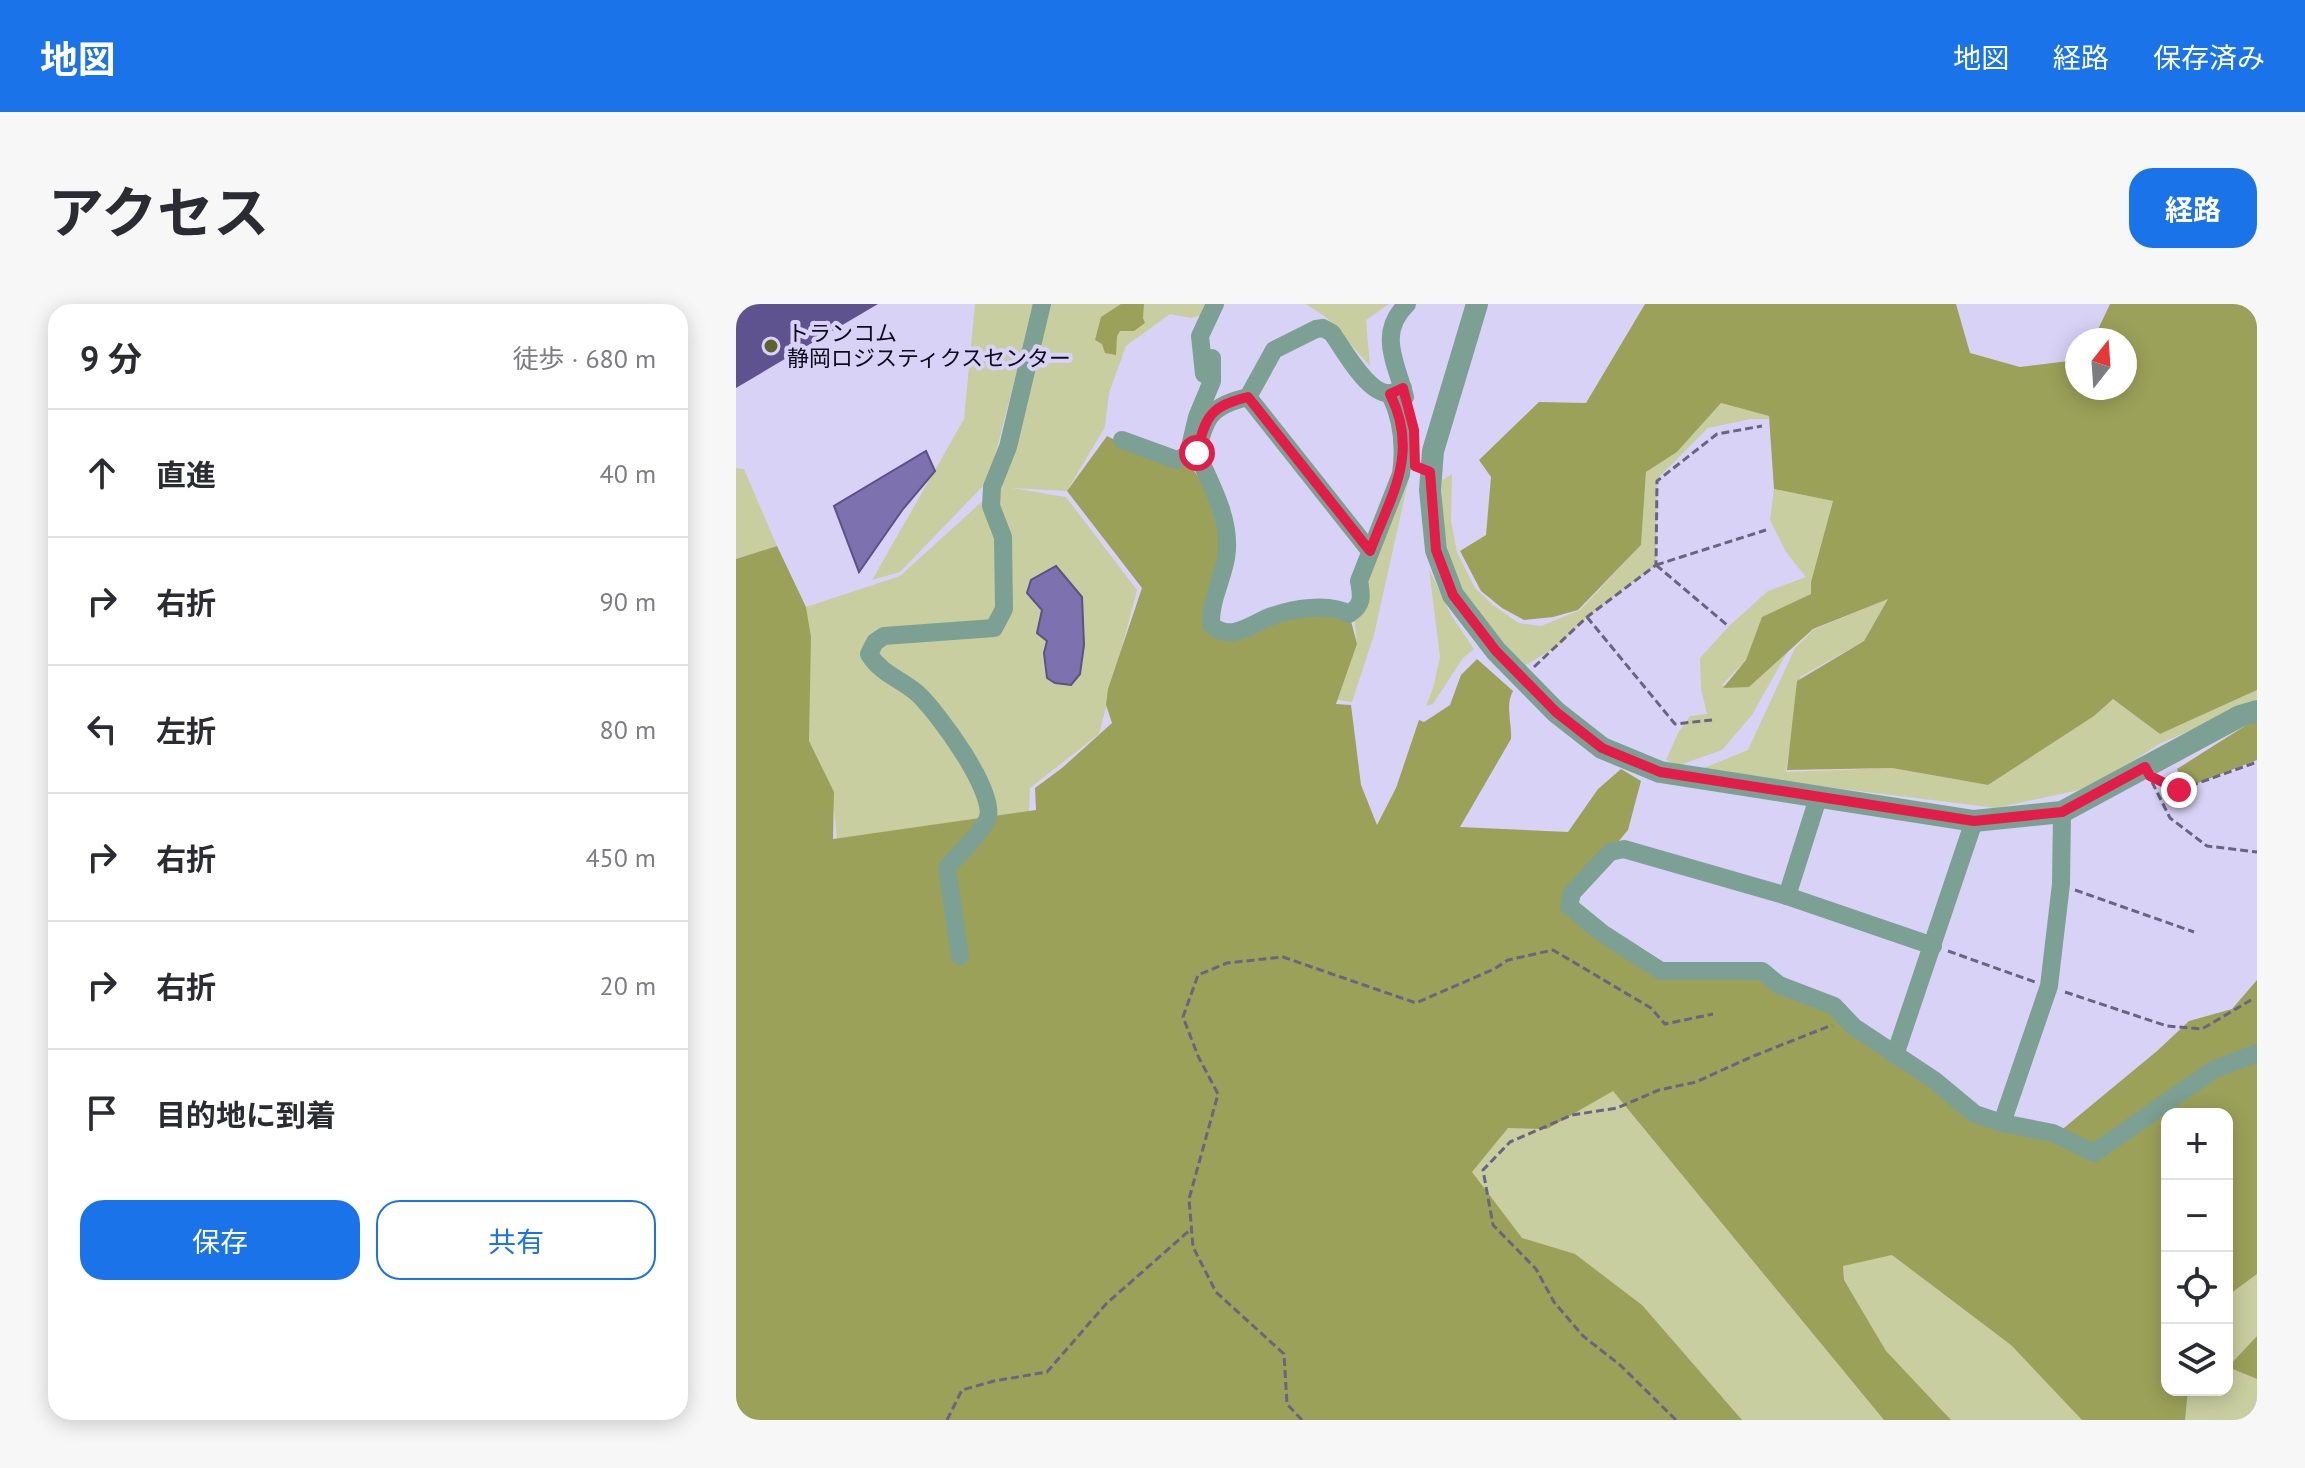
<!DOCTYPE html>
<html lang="ja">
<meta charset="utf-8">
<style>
:root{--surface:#fff;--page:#f7f7f7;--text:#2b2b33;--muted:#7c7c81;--line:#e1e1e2;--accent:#1a73e8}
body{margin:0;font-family:"PT Sans","Noto Sans JP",sans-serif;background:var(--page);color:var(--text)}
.controls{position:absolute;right:24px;bottom:24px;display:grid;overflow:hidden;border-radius:16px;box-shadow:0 4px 20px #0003}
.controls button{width:72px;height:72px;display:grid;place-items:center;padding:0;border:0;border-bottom:2px solid var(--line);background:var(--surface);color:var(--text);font:40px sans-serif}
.compass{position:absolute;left:1329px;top:24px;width:72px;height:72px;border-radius:50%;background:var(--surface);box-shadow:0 4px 20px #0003;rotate:17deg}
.stop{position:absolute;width:24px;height:24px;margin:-18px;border:6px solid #e11d48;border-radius:50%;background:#fff}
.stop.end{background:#e11d48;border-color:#fff;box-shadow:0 2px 8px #0008}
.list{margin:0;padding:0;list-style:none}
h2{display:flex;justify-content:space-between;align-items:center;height:104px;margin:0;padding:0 32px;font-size:34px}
h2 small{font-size:26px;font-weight:400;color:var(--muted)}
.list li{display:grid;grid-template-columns:52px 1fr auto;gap:24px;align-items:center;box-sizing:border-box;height:128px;padding:0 32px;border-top:2px solid var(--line)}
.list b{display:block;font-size:30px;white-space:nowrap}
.list em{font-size:26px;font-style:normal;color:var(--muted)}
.actions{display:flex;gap:16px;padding:24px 32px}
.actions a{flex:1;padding:18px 0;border:2px solid var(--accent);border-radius:24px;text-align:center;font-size:28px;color:var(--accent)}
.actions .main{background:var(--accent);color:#fff}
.icon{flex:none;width:44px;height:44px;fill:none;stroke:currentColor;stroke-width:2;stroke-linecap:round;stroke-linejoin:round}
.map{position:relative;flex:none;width:1521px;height:1116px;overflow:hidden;border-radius:24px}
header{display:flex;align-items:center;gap:48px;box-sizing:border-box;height:112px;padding:0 40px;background:var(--accent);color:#fff}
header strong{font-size:38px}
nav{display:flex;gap:44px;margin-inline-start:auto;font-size:28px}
.intro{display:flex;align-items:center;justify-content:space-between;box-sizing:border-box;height:192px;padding:0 48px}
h1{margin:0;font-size:56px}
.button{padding:20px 36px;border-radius:24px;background:var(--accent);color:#fff;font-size:28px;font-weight:700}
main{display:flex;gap:48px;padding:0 48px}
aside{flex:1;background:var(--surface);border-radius:24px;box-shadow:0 4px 20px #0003}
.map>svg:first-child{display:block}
.green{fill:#c9cea0}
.forest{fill:#9ca159}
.water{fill:#7d71af;stroke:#5c5284;stroke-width:2}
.building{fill:#5f538f}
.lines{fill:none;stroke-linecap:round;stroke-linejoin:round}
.path{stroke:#69647f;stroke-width:3;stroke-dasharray:8 4;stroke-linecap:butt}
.minor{stroke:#7ca093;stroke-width:18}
.tertiary{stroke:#7ca093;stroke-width:22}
.route{stroke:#e11d48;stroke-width:10}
.poi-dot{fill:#5e622f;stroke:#d8d3f6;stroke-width:3}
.labels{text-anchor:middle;stroke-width:8;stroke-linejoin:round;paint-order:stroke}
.poi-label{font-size:22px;fill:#0f0a1e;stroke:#d8d3f6;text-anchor:start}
</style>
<header>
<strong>地図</strong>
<nav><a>地図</a><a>経路</a><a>保存済み</a></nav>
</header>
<div class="intro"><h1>アクセス</h1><a class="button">経路</a></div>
<main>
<aside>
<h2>9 分<small>徒歩 · 680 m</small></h2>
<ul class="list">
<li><svg class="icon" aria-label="ahead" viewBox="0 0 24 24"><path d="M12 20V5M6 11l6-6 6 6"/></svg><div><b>直進</b></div><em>40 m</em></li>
<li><svg class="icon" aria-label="right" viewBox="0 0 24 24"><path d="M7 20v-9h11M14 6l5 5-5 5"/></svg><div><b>右折</b></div><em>90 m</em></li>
<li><svg class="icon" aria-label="left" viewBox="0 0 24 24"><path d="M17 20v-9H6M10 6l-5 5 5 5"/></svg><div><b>左折</b></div><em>80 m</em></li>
<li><svg class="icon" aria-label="right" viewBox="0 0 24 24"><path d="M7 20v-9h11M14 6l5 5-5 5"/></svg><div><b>右折</b></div><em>450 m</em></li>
<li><svg class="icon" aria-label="right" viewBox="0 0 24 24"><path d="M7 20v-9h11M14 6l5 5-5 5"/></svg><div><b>右折</b></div><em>20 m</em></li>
<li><svg class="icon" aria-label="arrive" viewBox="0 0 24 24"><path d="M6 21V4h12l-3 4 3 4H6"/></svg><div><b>目的地に到着</b></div></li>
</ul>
<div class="actions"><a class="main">保存</a><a>共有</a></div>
</aside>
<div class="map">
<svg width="1521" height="1116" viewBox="0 0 1521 1116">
<rect width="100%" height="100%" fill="#d8d3f6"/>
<g class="green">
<polygon points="239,0 298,0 253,176 164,268 136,276 228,115"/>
<polygon points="306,0 479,0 473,9 455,14 434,10 390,42 373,89 369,123 331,187 276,184 330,193 401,286 363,430 294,484 293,507 101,535 97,494 73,437 70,303 164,272 263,182"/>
<polygon points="570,0 653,0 630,16 634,62 591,14"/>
<polygon points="668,90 678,126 678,151 638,331 616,398 601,396 621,340 618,311 629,287 665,170"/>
<path d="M985 99 1033 112V115H1015L972 124 921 175 920 261 851 313 822 342 790 361C770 341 746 321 731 297 710 262 707 217 705 177L716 170 715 217 721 248 739 284 757 301 783 319 805 322 844 306 905 241 910 168 941 148Z"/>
<polygon points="0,164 8,165 41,242 0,255"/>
<polygon points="1038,185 1097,197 1075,278 1075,290 1026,315 1010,356 986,381 1013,383 1052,347 1016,411 986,446 944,461 930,456 942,429 954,412 971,410 965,385 964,354 993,322 1032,287 1070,273 1050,248 1034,216"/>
<polygon points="693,265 715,311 738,345 727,354 697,400 690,402 697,384 704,353"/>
<polygon points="1153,294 1128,337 1064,373 1050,468 1156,464 1252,481 1377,395 1424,430 1521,386 1521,395 1490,411 1423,440 1357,483 1260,504 960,467 1012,446 1059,344 1077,326"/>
<polygon points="898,758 1220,930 1431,1086 1491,1086 1491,931 1521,930 1521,1116 892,1116 650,851"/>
</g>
<g class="forest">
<polygon points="385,0 408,0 407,14 409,19 398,27 384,27 381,32 380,51 369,49 366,40 359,36 365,13"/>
<polygon points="909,0 1220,0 1234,49 1284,63 1341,56 1341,84 1389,84 1389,36 1357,36 1374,0 1521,0 1521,386 1424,430 1377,395 1358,412 1252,481 1156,464 1051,466 1061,377 1128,337 1152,295 1077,325 1013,383 987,384 1010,356 1026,313 1075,290 1075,278 1097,197 1038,185 1033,112 985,99 941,148 910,168 905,241 842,306 817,313 788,316 766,304 745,287 724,247 750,231 755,173 743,156 803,98 850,99"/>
<path d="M371 132 423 158 455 163 470 183 487 245 472 293 488 328 568 306 615 317 621 340 600 400 615 401 625 481 641 521 660 484 683 416 688 418 714 401 725 371 741 355 777 387C769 401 776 419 775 435L724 523 832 528 862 485 885 465 905 477 892 526 830 600 925 667 1023 670 1095 705 1241 815 1317 833 1421 747 1453 717 1496 705 1521 676V970L1491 992V810H1431V1086H1452L1449 1116H1346L1275 1041 1156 951 1107 962 1108 976 1150 1047 1215 1116H1148L877 787 811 825 772 824 736 868 786 934 839 950 906 1001 1006 1116H0V255L41 242 70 303 75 333 73 437 98 488 97 535 300 506 299 484 326 464 376 419 370 401 372 385 406 284 331 187Z"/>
<polygon points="1521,410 1521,456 1449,484 1441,465 1515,418"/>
<polygon points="1521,1032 1521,1075 1492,1063"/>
</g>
<g class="water">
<polygon points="190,147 199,167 167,205 123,268 98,202"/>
<polygon points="320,262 346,293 348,341 344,370 335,381 319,379 311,374 308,349 311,337 301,329 306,306 291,289 295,276"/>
</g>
<polygon class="building" points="0,0 142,0 0,84"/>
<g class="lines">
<g class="path">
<polyline points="920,261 1030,226"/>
<polyline points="920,261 991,321"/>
<polyline points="851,313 939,420 976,416"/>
<polyline points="798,363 851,313 920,261 921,177 981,130 1026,122"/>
<polyline points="1421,476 1443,486 1521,458"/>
<polyline points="1416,478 1434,514 1471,542 1521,548"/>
<polyline points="1339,586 1458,628"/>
<polyline points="1212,647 1299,678"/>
<polyline points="1329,688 1431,722 1466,725 1515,696"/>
<polyline points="211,1116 226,1086 258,1077 311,1068 370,1000 455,925"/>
<polyline points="566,1116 551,1100 548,1050 480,988 457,943 453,895 482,790 462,752 447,713 462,671 491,659 547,653 680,699 758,665 772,656 817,646 915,704 929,720 977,710"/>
<polyline points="940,1116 884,1061 847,1032 818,998 800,965 757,921 747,866 774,838 836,811 881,804 923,786 960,778 1015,753 1096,721"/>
</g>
<g class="minor">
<polyline points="468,70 464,32 479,0"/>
<path d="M512 93 538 46 580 25 587 24 596 29C607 45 633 92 654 89 659 89 663 86 667 84"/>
<path d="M669 93C660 58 641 29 671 0"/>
<polyline points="386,136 441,156 452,151 461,113 476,77 476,54"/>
<path d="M456 139C471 173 497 215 490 254 486 277 474 297 475 321 495 338 514 321 533 313 556 305 592 298 613 310 627 301 626 293 623 277L665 170C669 142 666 115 654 90"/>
<path d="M461 149C469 112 475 102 512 93L634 247"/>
<polyline points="1051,592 1082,494"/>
<polyline points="1197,642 1051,592 888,545 874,548 836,589 833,602 866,629 925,667 1026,667 1043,681 1098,702 1118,723 1198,776 1239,810 1266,819 1317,829 1358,849 1477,766 1521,749"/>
<path d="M224 652 211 564C222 551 244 530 251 516 263 491 201 407 181 389 165 375 145 370 133 350L139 338 148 332 258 324 268 305 267 233 255 202 256 183 272 143 306 0"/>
<polyline points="1159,751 1238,517"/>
<polyline points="1266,819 1313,682 1325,580 1326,508"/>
</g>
<polyline class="tertiary" points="741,0 697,147 694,186 700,246 717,291 760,347 820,408 866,444 924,468 1238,517 1326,508 1504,412 1521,407"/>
</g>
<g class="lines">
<path class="route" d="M461 149C469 112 475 102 512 93L634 247C655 191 684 150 654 90L667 84 678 126 679 162 694 168 700 246 717 291 760 347 820 408 866 444 924 468 1238 517 1326 508 1409 463 1414 472 1443 486"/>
</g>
<circle class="poi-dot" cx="35" cy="42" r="8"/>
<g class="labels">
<g class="poi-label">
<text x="51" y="37">トランコム<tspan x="51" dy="25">静岡ロジスティクスセンター</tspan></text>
</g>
</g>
</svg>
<div class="controls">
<button>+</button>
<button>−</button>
<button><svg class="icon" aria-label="locate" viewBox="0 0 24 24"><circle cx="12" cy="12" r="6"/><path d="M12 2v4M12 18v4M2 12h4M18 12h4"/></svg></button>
<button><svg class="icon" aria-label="layers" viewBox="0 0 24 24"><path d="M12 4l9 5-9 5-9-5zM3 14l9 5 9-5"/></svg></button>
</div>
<svg class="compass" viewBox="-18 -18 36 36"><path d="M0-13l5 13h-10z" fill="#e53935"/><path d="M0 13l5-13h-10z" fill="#7c7c81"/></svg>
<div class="stop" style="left:461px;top:149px"></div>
<div class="stop end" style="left:1443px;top:486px"></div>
</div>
</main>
